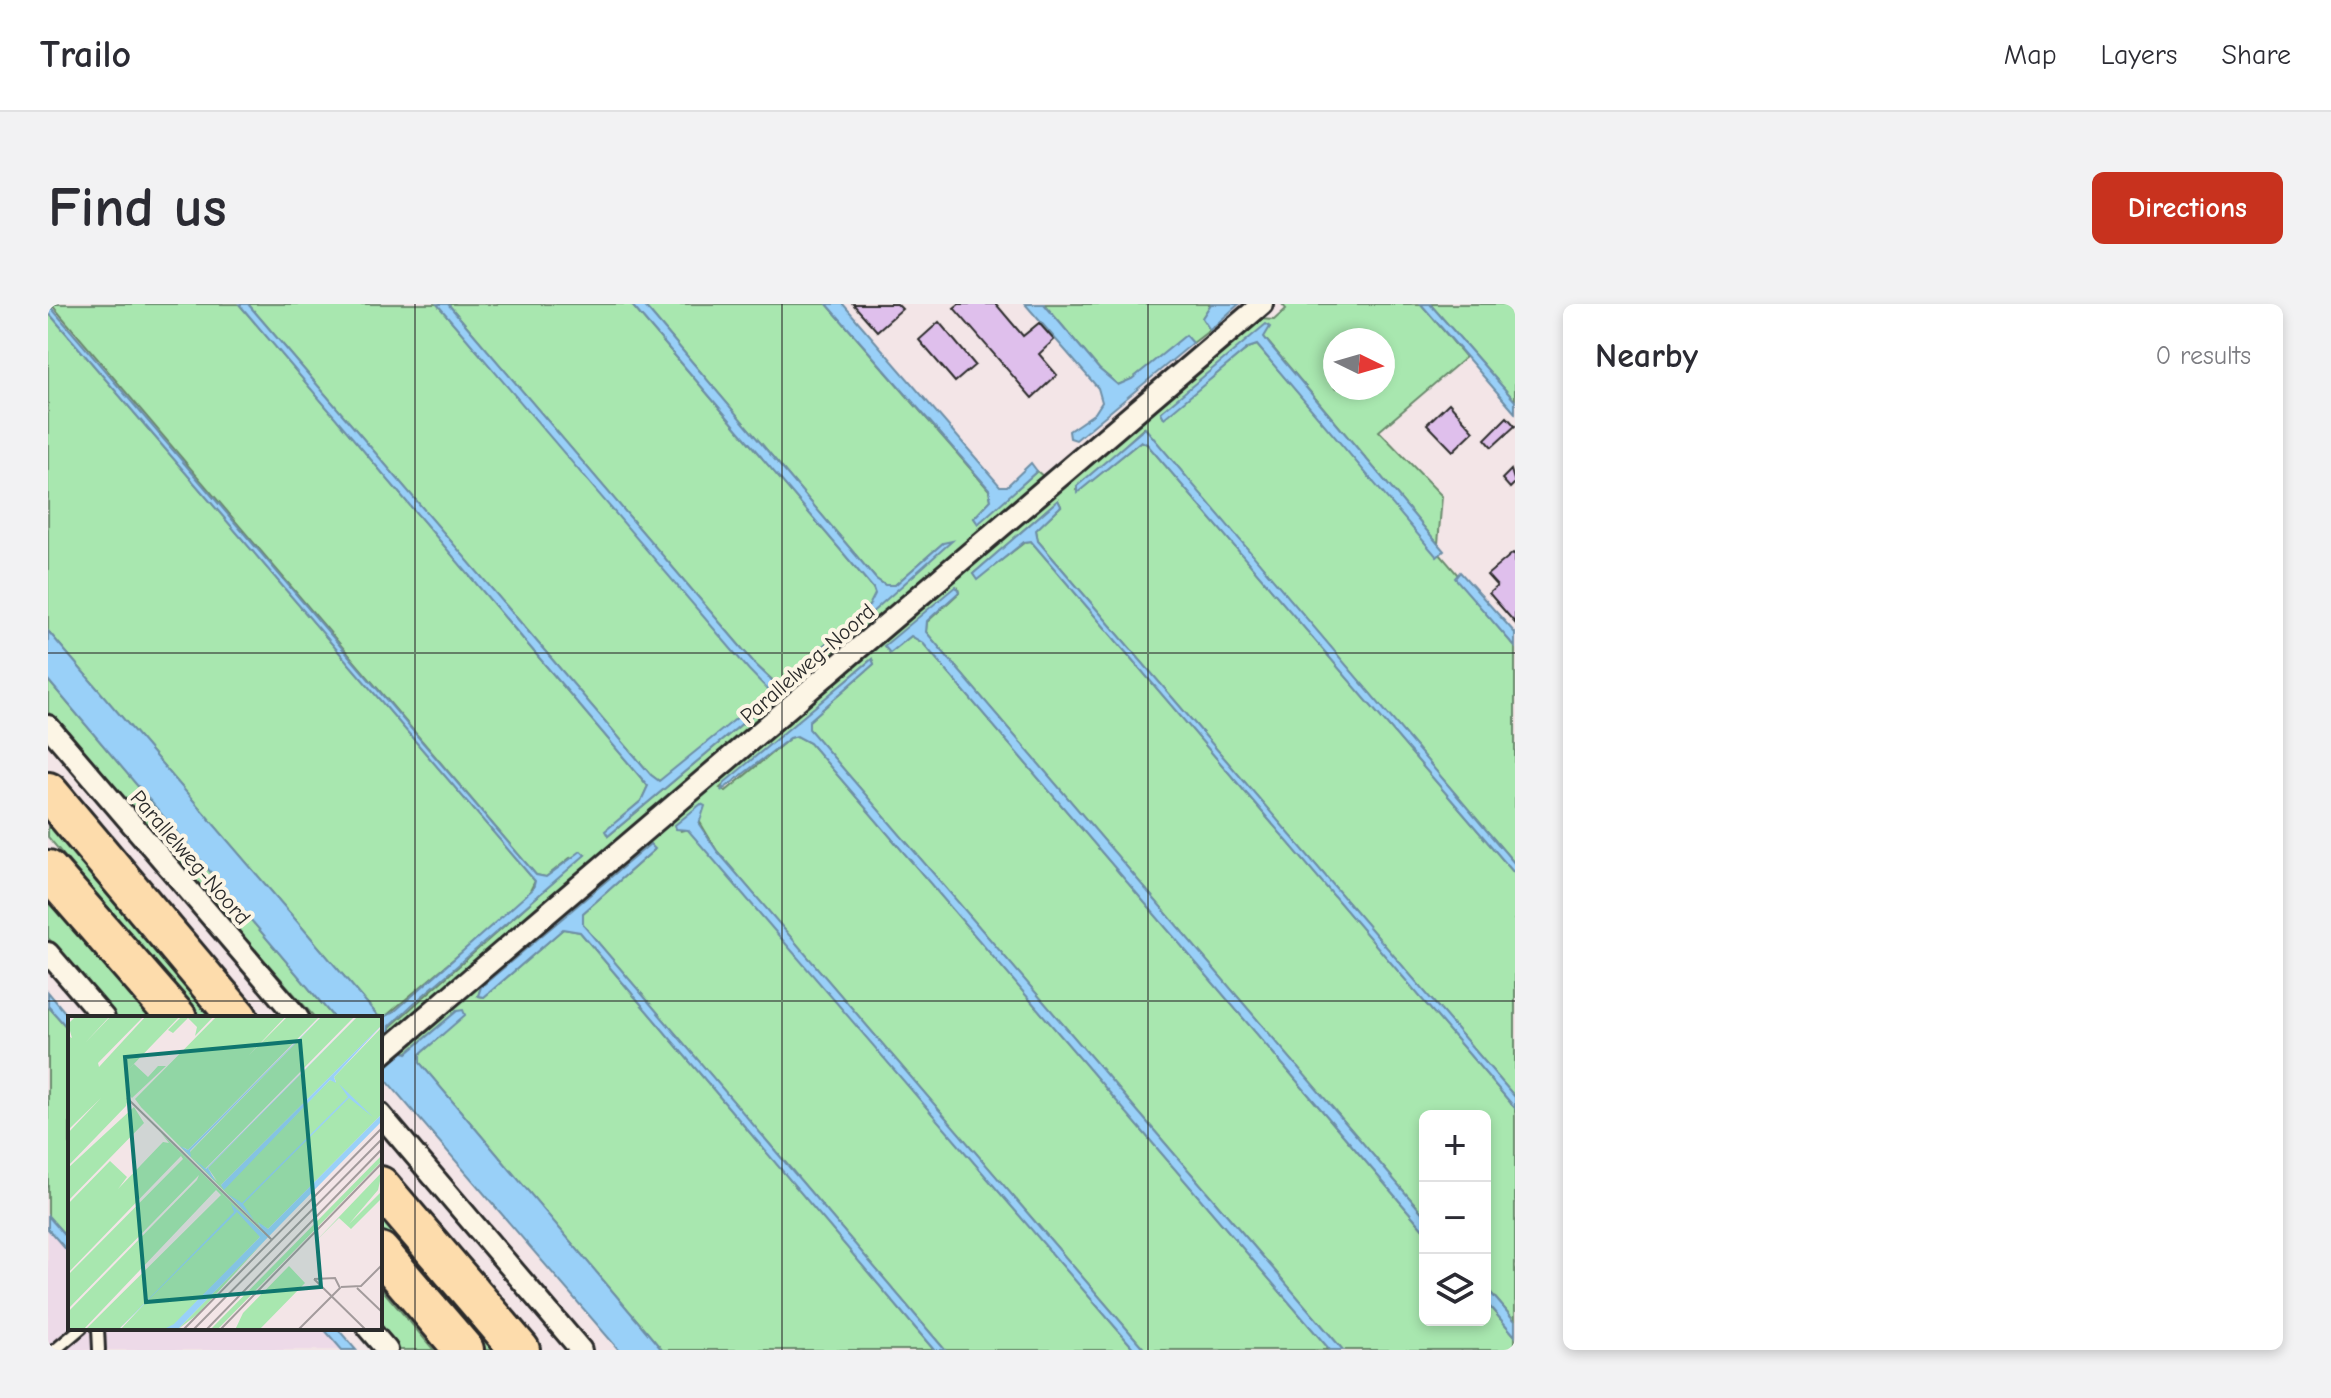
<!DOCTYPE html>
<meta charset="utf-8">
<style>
:root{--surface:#fff;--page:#f2f2f3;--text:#2b2b33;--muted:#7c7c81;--line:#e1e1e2;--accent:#c8321e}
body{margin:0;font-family:"Comic Neue",sans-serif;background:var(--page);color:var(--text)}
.controls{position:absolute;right:24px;bottom:24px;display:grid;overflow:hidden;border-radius:12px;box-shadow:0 4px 12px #0003}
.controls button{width:72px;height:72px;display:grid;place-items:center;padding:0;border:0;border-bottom:2px solid var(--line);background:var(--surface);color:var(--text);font:40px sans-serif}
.compass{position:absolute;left:1275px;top:24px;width:72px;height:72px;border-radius:50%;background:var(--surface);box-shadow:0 4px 12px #0003;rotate:95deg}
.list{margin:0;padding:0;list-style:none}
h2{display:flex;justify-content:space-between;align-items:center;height:104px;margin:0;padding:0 32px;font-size:34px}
h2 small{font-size:26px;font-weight:400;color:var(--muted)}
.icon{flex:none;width:44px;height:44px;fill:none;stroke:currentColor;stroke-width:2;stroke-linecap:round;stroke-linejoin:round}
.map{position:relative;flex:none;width:1467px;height:1046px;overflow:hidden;border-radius:12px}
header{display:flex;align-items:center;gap:48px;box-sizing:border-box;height:112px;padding:0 40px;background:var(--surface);border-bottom:2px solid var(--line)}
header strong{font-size:38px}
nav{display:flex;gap:44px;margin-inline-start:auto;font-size:28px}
.intro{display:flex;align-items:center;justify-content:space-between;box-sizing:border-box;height:192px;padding:0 48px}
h1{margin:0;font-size:56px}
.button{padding:20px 36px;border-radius:12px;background:var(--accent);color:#fff;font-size:28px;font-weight:700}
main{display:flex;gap:48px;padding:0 48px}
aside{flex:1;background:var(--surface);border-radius:12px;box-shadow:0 4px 12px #0003}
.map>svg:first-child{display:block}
.built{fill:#eddae8}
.green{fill:#a8e7af;stroke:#6a896d;stroke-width:2;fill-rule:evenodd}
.water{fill:#99d0f8;stroke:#6d8ea6;stroke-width:2}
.building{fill:#dfbfec;stroke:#2b2b2b;stroke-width:2}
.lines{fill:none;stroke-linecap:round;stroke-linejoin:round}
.service-casing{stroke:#2b2b2b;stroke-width:16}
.minor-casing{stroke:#2b2b2b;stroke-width:26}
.motorway-casing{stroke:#2b2b2b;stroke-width:44}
.service{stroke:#fcf5e5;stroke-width:10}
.minor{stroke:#fcf5e5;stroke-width:20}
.motorway{stroke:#fddcac;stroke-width:38}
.grid{fill:none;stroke:#2b2b2b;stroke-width:2;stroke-opacity:0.55}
.labels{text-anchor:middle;stroke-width:8;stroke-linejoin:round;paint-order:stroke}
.street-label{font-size:22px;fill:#2b2b2b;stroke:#fcf5e5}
.inset-road{fill:none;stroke:#a39b9c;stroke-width:2}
.view{fill:#0f766e;fill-opacity:0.15;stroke:#0f766e;stroke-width:4}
.inset-edge{fill:none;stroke:#2b2b2b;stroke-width:4}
</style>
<header>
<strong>Trailo</strong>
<nav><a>Map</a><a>Layers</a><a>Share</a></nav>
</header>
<div class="intro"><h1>Find us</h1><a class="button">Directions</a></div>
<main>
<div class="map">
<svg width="1467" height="1046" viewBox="0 0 1467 1046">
<rect width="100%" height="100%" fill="#f3e5e7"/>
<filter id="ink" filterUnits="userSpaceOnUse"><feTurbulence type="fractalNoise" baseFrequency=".0125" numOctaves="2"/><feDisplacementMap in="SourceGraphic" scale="16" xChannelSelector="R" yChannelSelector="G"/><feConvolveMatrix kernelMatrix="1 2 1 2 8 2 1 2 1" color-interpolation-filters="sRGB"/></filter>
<g filter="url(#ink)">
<polygon class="built" points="0,918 22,943 22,1024 280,1024 299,1046 0,1046"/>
<g class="green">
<polygon points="3,0 191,0 600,482 593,497 558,527 560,532 709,407 705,401 625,469 611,477 603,471 200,0 389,0 724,390 732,383 708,361 400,0 583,0 825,284 828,290 821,302 752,362 756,368 895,239 847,281 837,281 828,275 595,0 779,0 941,186 943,196 926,214 930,219 989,167 996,173 341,735 342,723 536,551 522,554 498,573 488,571"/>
<polygon points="996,0 1163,0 1154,14 1162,26 1145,39 1138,32 1084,75 1070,81 1051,65"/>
<path d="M1234 0H1373L1418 53 1331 127 1394 192 1390 240 1216 33 1113 108 1116 113 1200 44 1209 41 1389 252 1392 250 1410 271 1408 274 1467 343V560L1100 128 1096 124 1028 186 1030 188 1093 137 1099 140 1467 570V793L990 237 988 226 1013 202 1010 196 925 270 929 275 977 238 983 237 1467 804V1017L1437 982V812H1377V912L878 328 879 318 911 289 910 284 837 342 842 348 863 332 875 339 1377 927V1016H1437V997L1467 1032V1046H1295L761 425V417L826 360 824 355 672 484 678 487 742 434 749 432 762 439 1282 1046H1097L669 547 650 515 632 527 640 525 1087 1046H897L535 621V609L606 546 602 540 433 683 430 692 436 693 515 625 532 628 886 1046H614L372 759V750L416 711 409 707 359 749 351 746 1191 25 1212 15 1226 16 1238 5ZM1287 36H1335V84H1287Z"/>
<polygon points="1382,0 1467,0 1467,97"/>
<polygon points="0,8 487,577 479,593 338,712 330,712 0,327"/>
<polygon points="0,376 286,714 267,714 0,408"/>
<polygon points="0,515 170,714 154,714 0,533"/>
<polygon points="0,594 102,714 69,714 0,634"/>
<polygon points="0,702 22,727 22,937 0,912"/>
<polygon points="332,904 454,1046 437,1046 332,923"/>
<polygon points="332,983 386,1046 352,1046 332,1022"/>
</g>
<g class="water">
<polygon points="0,0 488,571 498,573 533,547 537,551 364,701 342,722 341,735 351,746 359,749 409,707 415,706 417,711 372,750 372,759 614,1046 571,1046 332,769 332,714 286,714 0,376 0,327 330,712 338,712 347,707 485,585 487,577 0,8"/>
<polygon points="191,0 200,0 603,471 611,477 706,400 709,407 560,532 557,527 593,497 600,482"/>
<polygon points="389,0 400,0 708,361 732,384 724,390 701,366"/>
<polygon points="583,0 595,0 828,275 837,281 847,281 895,239 904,237 756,369 752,362 821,302 827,290 825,284"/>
<polygon points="779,0 795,0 952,182 959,182 983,159 989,167 930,220 926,214 943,196 941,185"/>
<polygon points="977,0 996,0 1051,65 1070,81 1084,75 1138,31 1145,39 1028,136 1022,134 1021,127 1047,109 1054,98 1050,84"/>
<polygon points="1163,0 1191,0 1162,26 1154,14"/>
<polygon points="1373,0 1382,0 1467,97 1467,109"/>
<polygon points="1218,20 1222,23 1216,33 1222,41 1396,247 1389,253 1209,41 1200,44 1116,114 1113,108"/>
<polygon points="1097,124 1467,560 1467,570 1099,140 1093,137 1029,189 1029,182"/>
<polygon points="1010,196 1013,202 988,226 990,237 1467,793 1467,804 983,237 976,238 929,276 925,270"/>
<polygon points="1412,268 1467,329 1467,343 1407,274"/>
<polygon points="908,282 911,288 879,317 878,328 1377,912 1377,927 875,339 863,332 842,349 836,342"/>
<polygon points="824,355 826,360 761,417 761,425 1295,1046 1282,1046 762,439 749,432 742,434 673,487 677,478"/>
<polygon points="653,500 657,502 651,520 669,547 1097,1046 1087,1046 640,526 628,525 627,521"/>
<polygon points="602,540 607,545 535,609 535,621 897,1046 886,1046 532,628 515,625 436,693 430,692 433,683"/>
<polygon points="0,688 22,714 22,727 0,702"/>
<polygon points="0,912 22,937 22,950 0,925"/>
<polygon points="1437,982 1467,1017 1467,1032 1437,997"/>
<polygon points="275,1024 289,1024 308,1046 294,1046"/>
</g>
<g class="building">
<polygon points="805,0 849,0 854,5 829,27"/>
<polygon points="911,0 948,0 975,32 991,19 1006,36 991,50 1009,71 984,94 906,4"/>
<polygon points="891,18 927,61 907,78 871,36"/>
<polygon points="1401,99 1426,127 1405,147 1379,120"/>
<polygon points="1459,113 1467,122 1444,143 1437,135"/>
<polygon points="1463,166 1467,179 1462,184 1454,175"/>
<polygon points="1465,249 1467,251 1467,319 1441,289 1449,282 1439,271"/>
</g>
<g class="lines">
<g class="service-casing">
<g id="service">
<polyline points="50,1024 51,1046"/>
<polyline points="7,1046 33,1024"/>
</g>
</g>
<g class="minor-casing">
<g id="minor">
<polyline points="0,422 250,714"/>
<polyline points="0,649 56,714"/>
<polyline points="332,752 1214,0"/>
<polyline points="332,810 533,1046"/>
<polyline points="320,1024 339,1046"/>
</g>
</g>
<g class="motorway-casing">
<g id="motorway">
<polyline points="0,488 190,714"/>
<polyline points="0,566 129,714"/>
<polyline points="332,882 472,1046"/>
<polyline points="332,948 416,1046"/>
</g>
</g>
<use href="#service" class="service"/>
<use href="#minor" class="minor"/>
<use href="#motorway" class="motorway"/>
</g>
</g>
<path class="grid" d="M367 0V1046M734 0V1046M1100 0V1046M0 349H1467M0 697H1467"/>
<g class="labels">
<g class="street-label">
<text transform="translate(759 359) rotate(-41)" y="8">Parallelweg-Noord</text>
<text transform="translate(143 553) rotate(49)" y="8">Parallelweg-Noord</text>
</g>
</g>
<g transform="translate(20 712)">
<rect width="314" height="314" fill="#f3e5e7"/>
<path d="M8 0H42L17 27 43 0H76L30 47 31 51 78 0H112L61 53 66 48 80 61 90 50H98L64 82 73 91 67 83 149 0H218L181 39 220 0H252L120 134 115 131 121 137 254 0H287L137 153 149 165 140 152 290 0H314V9L153 169 157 171 262 64 268 66 266 61 314 11V98L200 213 190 207 198 217 61 79 58 90 0 150V117L33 82 0 114V20L4 22 0 8ZM114 0H146L127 20 129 11 120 2 105 17 100 14ZM66 91 76 107 0 185V152ZM93 117 196 218 190 216 192 221 103 312 52 314 80 284 50 314H17L153 179 148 174 15 314H0V296L129 164 131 159 0 293V259L115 143 113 140 0 257V188L42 145 59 161 50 173 95 126 101 127ZM314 139V145L149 314H142ZM314 156 310 174 281 208 314 175V182L283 213 271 202 245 228ZM199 222 130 298 109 314ZM221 250 237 267 191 314H167L175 297Z" fill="#a8e7af"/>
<path d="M254 0 122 135 123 141 112 130 120 134ZM290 0 140 152 148 166 126 143 138 153ZM314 9 266 61 268 67 262 64 156 174 153 169ZM271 68 305 101 281 82 175 188 186 204 160 178 174 187 280 81ZM314 98V105L109 314H94L106 308 192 221 169 196 50 314 166 196 163 188 196 218 190 206 200 213Z" fill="#99d0f8"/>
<path class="inset-road" d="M59 82 204 224M246 263 298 314M273 271 293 270 314 249M289 272 314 296M115 314 314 112M125 314 314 123M138 314 314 133M152 314 314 147M230 314 272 272 267 262 246 263"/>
<path class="view" d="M232 25 253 271 78 286 57 41Z"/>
<rect width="314" height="314" class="inset-edge"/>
</g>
</svg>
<div class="controls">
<button>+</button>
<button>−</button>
<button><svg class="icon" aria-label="layers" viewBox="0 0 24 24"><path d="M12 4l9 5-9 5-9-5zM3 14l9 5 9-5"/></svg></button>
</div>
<svg class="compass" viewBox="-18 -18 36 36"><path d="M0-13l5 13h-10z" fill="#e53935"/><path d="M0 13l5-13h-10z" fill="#7c7c81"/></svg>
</div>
<aside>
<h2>Nearby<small>0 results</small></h2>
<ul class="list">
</ul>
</aside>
</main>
